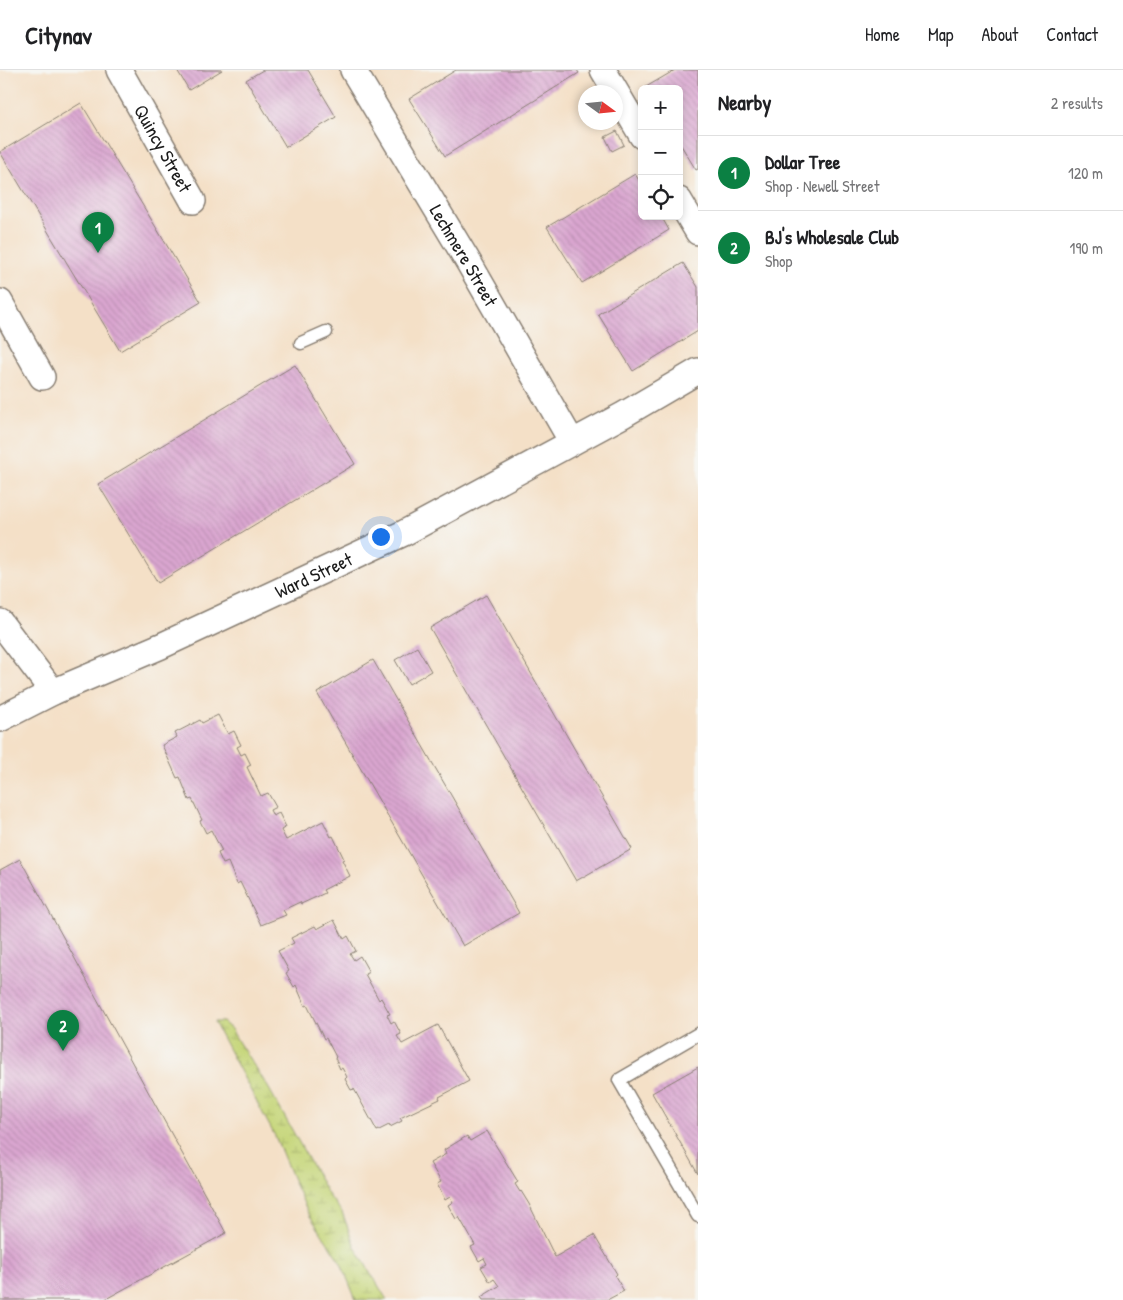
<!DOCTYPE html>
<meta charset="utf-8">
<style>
:root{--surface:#fff;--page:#f2f2f2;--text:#202124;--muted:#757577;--line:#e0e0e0;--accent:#0b8043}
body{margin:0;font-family:"Patrick Hand",sans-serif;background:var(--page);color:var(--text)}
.controls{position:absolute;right:15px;top:15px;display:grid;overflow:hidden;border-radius:8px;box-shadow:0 2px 8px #0003}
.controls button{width:45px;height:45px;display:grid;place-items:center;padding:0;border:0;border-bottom:1px solid var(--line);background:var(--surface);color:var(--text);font:25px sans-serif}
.compass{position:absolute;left:578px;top:15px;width:45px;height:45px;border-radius:50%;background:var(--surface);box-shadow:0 2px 8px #0003;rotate:105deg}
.you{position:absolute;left:380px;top:466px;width:18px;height:18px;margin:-12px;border:4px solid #fff;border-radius:50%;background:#1a73e8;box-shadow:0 0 0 8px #1a73e833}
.badge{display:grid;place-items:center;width:32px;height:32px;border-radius:50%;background:var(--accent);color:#fff;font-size:16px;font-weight:700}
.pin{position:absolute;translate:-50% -41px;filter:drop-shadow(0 1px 2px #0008)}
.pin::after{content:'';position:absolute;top:26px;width:18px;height:15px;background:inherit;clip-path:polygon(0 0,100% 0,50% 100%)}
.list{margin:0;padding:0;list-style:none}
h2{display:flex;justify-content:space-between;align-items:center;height:65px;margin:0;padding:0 20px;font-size:21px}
h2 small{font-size:16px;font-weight:400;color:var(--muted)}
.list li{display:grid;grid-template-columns:32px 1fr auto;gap:15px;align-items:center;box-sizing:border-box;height:75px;padding:0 20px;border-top:1px solid var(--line)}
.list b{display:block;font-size:19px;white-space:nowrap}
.list p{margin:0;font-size:16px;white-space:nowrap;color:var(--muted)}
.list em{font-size:16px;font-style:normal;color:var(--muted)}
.icon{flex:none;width:28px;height:28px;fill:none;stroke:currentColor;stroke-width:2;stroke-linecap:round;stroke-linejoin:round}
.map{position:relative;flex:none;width:698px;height:1230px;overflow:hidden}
header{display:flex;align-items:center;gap:30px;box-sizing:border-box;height:70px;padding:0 25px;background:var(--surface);border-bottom:1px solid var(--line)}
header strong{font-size:24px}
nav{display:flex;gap:28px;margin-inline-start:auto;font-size:18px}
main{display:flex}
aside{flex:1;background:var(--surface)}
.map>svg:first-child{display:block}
.wetland{fill:url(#wetland-marsh);stroke:#70784a}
.building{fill:url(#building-back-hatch)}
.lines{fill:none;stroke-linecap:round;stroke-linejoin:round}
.service-casing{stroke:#887e72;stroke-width:15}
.minor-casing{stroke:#887e72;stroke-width:28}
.service{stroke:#fff;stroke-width:12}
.minor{stroke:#fff;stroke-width:25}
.labels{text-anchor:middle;stroke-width:5;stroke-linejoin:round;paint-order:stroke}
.street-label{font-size:19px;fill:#1c1c1c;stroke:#f6f6f2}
</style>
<header>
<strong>Citynav</strong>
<nav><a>Home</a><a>Map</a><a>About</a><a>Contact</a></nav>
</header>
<main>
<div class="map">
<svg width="698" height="1230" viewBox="0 0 698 1230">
<defs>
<pattern id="wetland-marsh" width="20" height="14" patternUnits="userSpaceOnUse" patternTransform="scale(1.25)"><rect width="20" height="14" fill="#c5d577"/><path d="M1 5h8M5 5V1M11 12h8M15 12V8" fill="none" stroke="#a9b666"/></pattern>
<pattern id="building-back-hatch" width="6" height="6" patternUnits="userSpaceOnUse" patternTransform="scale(1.25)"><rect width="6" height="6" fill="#daa6d0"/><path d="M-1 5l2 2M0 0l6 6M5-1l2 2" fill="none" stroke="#ba8eb2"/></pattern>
</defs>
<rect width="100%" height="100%" fill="#f6f6f2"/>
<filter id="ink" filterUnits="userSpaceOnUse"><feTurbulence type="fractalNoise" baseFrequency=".02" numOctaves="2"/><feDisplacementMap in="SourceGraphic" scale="10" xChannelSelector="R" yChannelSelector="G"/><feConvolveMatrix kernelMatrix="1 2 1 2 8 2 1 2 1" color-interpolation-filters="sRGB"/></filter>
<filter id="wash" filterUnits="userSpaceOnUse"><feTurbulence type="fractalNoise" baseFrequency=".0096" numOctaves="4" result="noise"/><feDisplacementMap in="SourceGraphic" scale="20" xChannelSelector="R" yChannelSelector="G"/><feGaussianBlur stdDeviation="1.12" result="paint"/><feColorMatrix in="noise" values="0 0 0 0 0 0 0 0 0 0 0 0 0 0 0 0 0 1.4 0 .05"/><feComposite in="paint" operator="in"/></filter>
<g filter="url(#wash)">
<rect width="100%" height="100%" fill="#f4e0c7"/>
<polygon class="wetland" points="214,952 223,952 231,959 239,973 268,1017 329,1126 342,1142 355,1177 387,1230 356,1230 341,1193 310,1146 296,1117 275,1066"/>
<g id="blocks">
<g class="building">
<polygon points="177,0 222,0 189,20"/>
<polygon points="263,0 308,0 336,47 286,77 246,10"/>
<polygon points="456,0 577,0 579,3 445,86 409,29"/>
<polygon points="675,0 698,0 698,99 696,100 679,72 679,19 648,19 646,17"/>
<polygon points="81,33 201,232 120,281 0,82"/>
<polygon points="617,61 624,75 612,81 605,67"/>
<polygon points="635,104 642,115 642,146 661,146 669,160 582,213 547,157"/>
<polygon points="683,193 698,217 698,261 633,301 598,244"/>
<polygon points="295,295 355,394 158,513 98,414"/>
<polygon points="486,525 632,779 576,811 430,558"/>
<polygon points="417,577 431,601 409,614 395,590"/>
<polygon points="373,590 519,843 463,876 317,623"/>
<polygon points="218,645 228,664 234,661 241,675 237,677 241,685 245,683 251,695 247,697 261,726 268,723 276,737 270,740 273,746 279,743 286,757 281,760 286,770 323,751 331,767 333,766 344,789 342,790 350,806 323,820 325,823 301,834 300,832 283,840 286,845 261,855 240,812 237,814 228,792 223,794 218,783 222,781 211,760 206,763 200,751 202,750 192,729 189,730 180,707 177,708 162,675 177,667 175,663 200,650 202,653"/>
<polygon points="20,789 226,1163 104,1230 0,1230 0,800"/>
<polygon points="334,850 344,869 348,866 356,881 350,884 354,890 360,886 369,902 365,904 379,930 381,928 390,944 387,945 391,953 394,951 401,964 397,966 402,974 438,955 469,1011 439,1027 440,1029 400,1048 402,1051 390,1057 389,1055 377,1061 354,1019 351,1020 345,1009 347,1007 342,998 340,999 335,988 336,987 326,968 324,969 307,935 305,936 296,915 294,917 286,903 289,901 278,881 294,873 291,868 315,856 317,859"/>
<polygon points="698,997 698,1104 652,1023"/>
<polygon points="487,1061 518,1112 515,1114 520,1122 521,1121 529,1134 555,1187 594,1165 617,1204 615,1206 624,1221 607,1230 483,1230 481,1227 499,1216 494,1209 490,1212 481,1197 487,1194 484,1188 479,1191 471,1177 475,1175 459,1147 456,1149 448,1135 453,1132 450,1127 445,1130 437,1114 441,1112 430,1093 446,1084 444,1080 467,1066 470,1071"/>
</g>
</g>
</g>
<g filter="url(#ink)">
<use href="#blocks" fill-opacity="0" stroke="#887e72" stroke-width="1"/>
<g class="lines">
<g class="service-casing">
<g id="service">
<polyline points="301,273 326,262"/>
<polyline points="698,964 619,1010 698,1146"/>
</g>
</g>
<g class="minor-casing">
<g id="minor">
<path id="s1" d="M119 0 193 131"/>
<path id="s2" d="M353 0 469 193 572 372"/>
<polyline points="603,0 642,66"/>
<polyline points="679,130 698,162"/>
<polyline points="0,232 42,307"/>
<polyline points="0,552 53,622"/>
<path id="s3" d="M0 649 53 622 161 576 404 463 623 345 698 301"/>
</g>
</g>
<use href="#service" class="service"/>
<use href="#minor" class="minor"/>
</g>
</g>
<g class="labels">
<g class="street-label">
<text dy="7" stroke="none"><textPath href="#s1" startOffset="90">Quincy Street</textPath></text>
<text dy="7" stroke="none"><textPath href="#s2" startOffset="216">Lechmere Street</textPath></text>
<text dy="7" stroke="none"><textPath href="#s3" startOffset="345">Ward Street</textPath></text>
</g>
</g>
</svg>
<div class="controls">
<button>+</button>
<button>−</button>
<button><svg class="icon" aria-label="locate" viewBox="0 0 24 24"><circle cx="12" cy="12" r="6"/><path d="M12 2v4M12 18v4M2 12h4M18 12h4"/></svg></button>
</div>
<svg class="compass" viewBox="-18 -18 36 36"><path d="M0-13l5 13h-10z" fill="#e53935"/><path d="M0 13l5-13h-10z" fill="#757577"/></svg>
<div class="you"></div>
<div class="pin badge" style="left:98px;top:183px">1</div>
<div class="pin badge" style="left:63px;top:981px">2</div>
</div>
<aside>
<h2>Nearby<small>2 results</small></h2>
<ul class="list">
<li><span class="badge">1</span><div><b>Dollar Tree</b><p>Shop · Newell Street</p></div><em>120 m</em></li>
<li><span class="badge">2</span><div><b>BJ's Wholesale Club</b><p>Shop</p></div><em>190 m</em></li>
</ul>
</aside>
</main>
